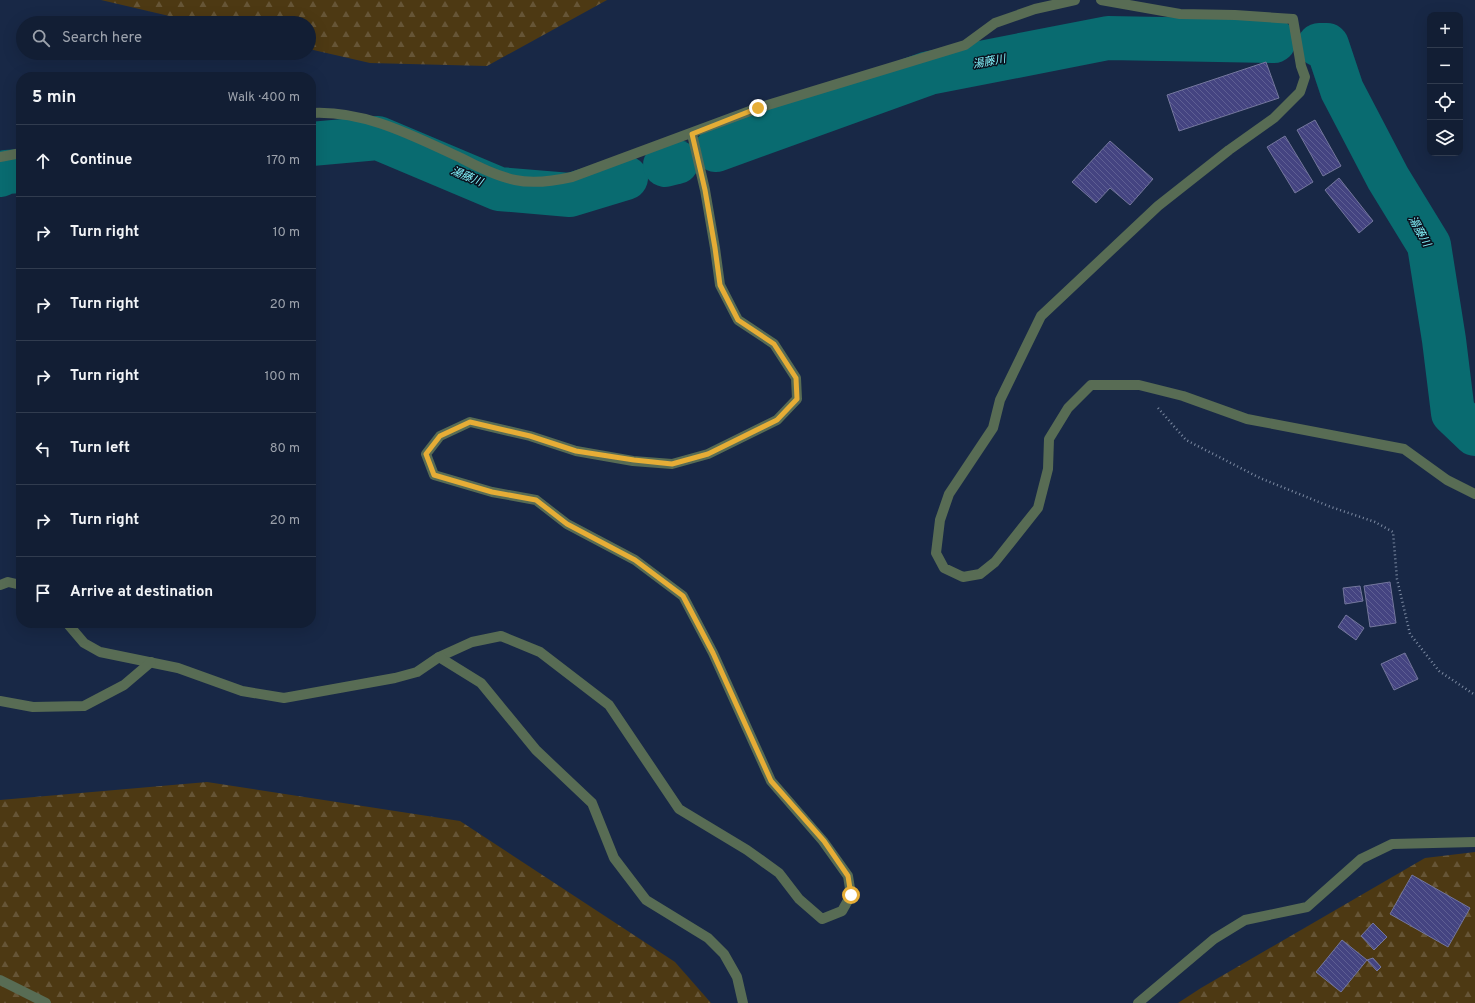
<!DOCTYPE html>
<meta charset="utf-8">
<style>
:root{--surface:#121e34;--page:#1f2b40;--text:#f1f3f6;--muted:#9ca2ac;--line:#313c4f}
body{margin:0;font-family:Overpass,"Noto Sans JP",sans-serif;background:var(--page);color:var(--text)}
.controls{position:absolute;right:12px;top:12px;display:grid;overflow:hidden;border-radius:8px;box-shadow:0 4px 16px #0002}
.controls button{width:36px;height:36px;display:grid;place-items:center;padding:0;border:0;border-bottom:1px solid var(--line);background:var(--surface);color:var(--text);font:20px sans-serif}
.stop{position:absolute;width:12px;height:12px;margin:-9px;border:3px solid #e6ad36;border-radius:50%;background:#fff}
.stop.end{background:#e6ad36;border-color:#fff;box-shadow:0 1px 4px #0008}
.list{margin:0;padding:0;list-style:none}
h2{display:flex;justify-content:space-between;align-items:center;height:52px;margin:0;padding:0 16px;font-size:17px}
h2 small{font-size:13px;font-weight:400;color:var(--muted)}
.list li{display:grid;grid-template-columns:26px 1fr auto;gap:12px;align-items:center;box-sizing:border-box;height:72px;padding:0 16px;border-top:1px solid var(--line)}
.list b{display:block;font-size:15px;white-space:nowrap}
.list em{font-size:13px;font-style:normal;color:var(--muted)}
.icon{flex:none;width:22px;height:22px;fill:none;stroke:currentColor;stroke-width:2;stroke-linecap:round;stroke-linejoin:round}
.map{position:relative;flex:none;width:1475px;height:1003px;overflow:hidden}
.search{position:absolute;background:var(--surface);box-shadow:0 4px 16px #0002;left:16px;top:16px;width:300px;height:44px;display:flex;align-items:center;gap:10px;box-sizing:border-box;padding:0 14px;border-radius:22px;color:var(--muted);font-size:15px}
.panel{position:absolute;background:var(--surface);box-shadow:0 4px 16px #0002;left:16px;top:72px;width:300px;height:556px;border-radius:16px}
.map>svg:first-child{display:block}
.forest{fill:url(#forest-firs)}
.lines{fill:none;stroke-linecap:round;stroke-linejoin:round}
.river{stroke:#096b70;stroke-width:44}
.building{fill:url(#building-back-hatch);stroke:#74779d}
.path{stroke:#7d8ba3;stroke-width:2.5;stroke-dasharray:1 3;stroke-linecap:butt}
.minor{stroke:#586c54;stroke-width:10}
.route{stroke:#e6ad36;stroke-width:5}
.labels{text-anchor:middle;stroke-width:3;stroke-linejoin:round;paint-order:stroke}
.water-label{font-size:11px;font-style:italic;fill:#85f5fd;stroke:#0a111e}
</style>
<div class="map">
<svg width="1475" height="1003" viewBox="0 0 1475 1003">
<defs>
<pattern id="forest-firs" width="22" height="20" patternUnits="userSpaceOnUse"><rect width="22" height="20" fill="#4d3913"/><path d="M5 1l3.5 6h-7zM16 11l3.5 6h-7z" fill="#665536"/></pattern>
<pattern id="building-back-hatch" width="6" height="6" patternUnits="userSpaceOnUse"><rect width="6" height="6" fill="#444481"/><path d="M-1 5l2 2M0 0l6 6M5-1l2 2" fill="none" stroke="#5e5f93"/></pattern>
</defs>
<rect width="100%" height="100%" fill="#182846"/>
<g class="forest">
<polygon points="101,0 607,0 487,66 370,63 309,49 309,23 199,23"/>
<polygon points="207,782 460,821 675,962 711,1003 0,1003 0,800"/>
<polygon points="1475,852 1475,1003 1178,1003 1201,988 1425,858"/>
</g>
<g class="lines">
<g class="river">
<polyline points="1319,45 1327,45 1342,90 1388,178 1429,245 1444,340 1453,413 1475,434"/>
<polyline points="311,144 378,138 499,189 570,195 626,178"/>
<polyline points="716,150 929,73 1108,38 1274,41"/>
<polyline points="665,165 677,162"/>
<polyline points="0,175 6,172 21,171"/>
</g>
</g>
<g class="building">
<polygon points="1266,62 1279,98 1179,131 1167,95"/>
<polygon points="1315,120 1341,166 1323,176 1297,130"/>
<polygon points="1285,136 1313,182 1295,193 1267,147"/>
<polygon points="1110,141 1153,179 1130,205 1110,188 1096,203 1072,182"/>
<polygon points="1339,178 1373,221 1359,233 1325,190"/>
<polygon points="1390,582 1396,623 1370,627 1364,586"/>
<polygon points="1360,586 1363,601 1345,604 1343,588"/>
<polygon points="1346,615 1364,628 1356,640 1338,627"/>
<polygon points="1405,653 1418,679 1394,690 1381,664"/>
<polygon points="1412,875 1470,908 1448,947 1390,914"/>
<polygon points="1373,923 1387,937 1374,950 1361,936"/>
<polygon points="1342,940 1367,960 1341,992 1316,972"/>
<polygon points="1373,958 1381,967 1377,971 1367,960"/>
</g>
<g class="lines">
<polyline class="path" points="1158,408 1186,440 1260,478 1331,507 1375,522 1393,532 1397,579 1410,634 1439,671 1475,695"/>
<g class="minor">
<polyline points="1101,0 1180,14 1235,15 1293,19 1301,66 1305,77 1300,92 1274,118 1229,150 1158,206 1041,316 1000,400 993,428 949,494 940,520 936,553 944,568 963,577 980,574 995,562 1038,508 1048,469 1049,439 1068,408 1091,385 1139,385 1183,396 1247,419 1404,449 1447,480 1475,494"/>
<path d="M311 113C365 110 413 136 461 158 478 167 496 176 515 180 533 184 554 181 572 177L758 108 965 45 995 23 1035 9 1075 0"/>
<polyline points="0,157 21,153"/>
<polyline points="0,585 8,582 21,585"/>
<polyline points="67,623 84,643 100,652 178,668 242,691 284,698 395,678 417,672 439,657 472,642 501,636 540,652 609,705 679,809 747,850 779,873 799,899 822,919 842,911 851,895 848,876 823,841 771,781 713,653 683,596 635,560 567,524 536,500 492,492 434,475 426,454 440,436 470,422 530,436 576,451 633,461 672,464 708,454 777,420 797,399 796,378 774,344 738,320 720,285 715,248 705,190 692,134"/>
<polyline points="439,657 481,683 536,750 592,803 614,858 646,900 708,938 724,954 737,977 743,1003"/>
<polyline points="0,701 33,707 84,706 124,685 151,662"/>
<polyline points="0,980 46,1003"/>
<polyline points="1138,1003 1214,939 1245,920 1307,907 1361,859 1392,844 1475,842"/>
</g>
</g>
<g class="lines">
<polyline class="route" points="758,108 692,134 705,190 715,248 720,285 738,320 774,344 796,378 797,399 777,420 708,454 672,464 634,460 576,451 530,436 470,422 440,436 426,454 434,475 492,492 536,500 567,524 635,560 683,596 713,653 771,781 824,841 848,876 851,895"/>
</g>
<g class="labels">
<g class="water-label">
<text transform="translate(989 61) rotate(-11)" y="4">湯藤川</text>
<text transform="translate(467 176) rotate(23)" y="4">湯藤川</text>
<text transform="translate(1420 231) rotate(61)" y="4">湯藤川</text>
</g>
</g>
</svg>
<div class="controls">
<button>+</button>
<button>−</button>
<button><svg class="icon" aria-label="locate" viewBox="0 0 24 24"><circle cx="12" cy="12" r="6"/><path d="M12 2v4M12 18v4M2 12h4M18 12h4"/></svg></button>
<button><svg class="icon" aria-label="layers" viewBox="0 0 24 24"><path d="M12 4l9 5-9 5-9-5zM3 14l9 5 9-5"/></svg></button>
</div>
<div class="stop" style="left:851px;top:895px"></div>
<div class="stop end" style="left:758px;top:108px"></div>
<div class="search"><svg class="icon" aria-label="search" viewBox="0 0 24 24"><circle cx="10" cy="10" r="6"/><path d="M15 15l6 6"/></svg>Search here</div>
<section class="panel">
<h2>5 min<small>Walk · 400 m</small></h2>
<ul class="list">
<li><svg class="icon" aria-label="ahead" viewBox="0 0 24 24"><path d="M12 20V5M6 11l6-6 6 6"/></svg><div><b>Continue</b></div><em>170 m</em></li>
<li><svg class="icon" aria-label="right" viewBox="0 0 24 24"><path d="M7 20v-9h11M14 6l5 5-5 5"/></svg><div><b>Turn right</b></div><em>10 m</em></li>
<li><svg class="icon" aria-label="right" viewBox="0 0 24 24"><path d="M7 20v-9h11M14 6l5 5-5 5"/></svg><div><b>Turn right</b></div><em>20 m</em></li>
<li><svg class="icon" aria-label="right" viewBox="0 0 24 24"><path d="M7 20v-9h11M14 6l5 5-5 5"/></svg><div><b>Turn right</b></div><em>100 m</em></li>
<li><svg class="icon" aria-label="left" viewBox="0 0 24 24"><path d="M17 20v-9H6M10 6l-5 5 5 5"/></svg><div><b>Turn left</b></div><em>80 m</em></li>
<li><svg class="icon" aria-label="right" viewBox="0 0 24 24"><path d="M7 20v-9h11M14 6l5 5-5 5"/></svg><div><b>Turn right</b></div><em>20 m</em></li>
<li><svg class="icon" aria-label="arrive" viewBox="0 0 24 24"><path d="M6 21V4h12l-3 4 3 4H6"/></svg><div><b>Arrive at destination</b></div></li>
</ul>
</section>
</div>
